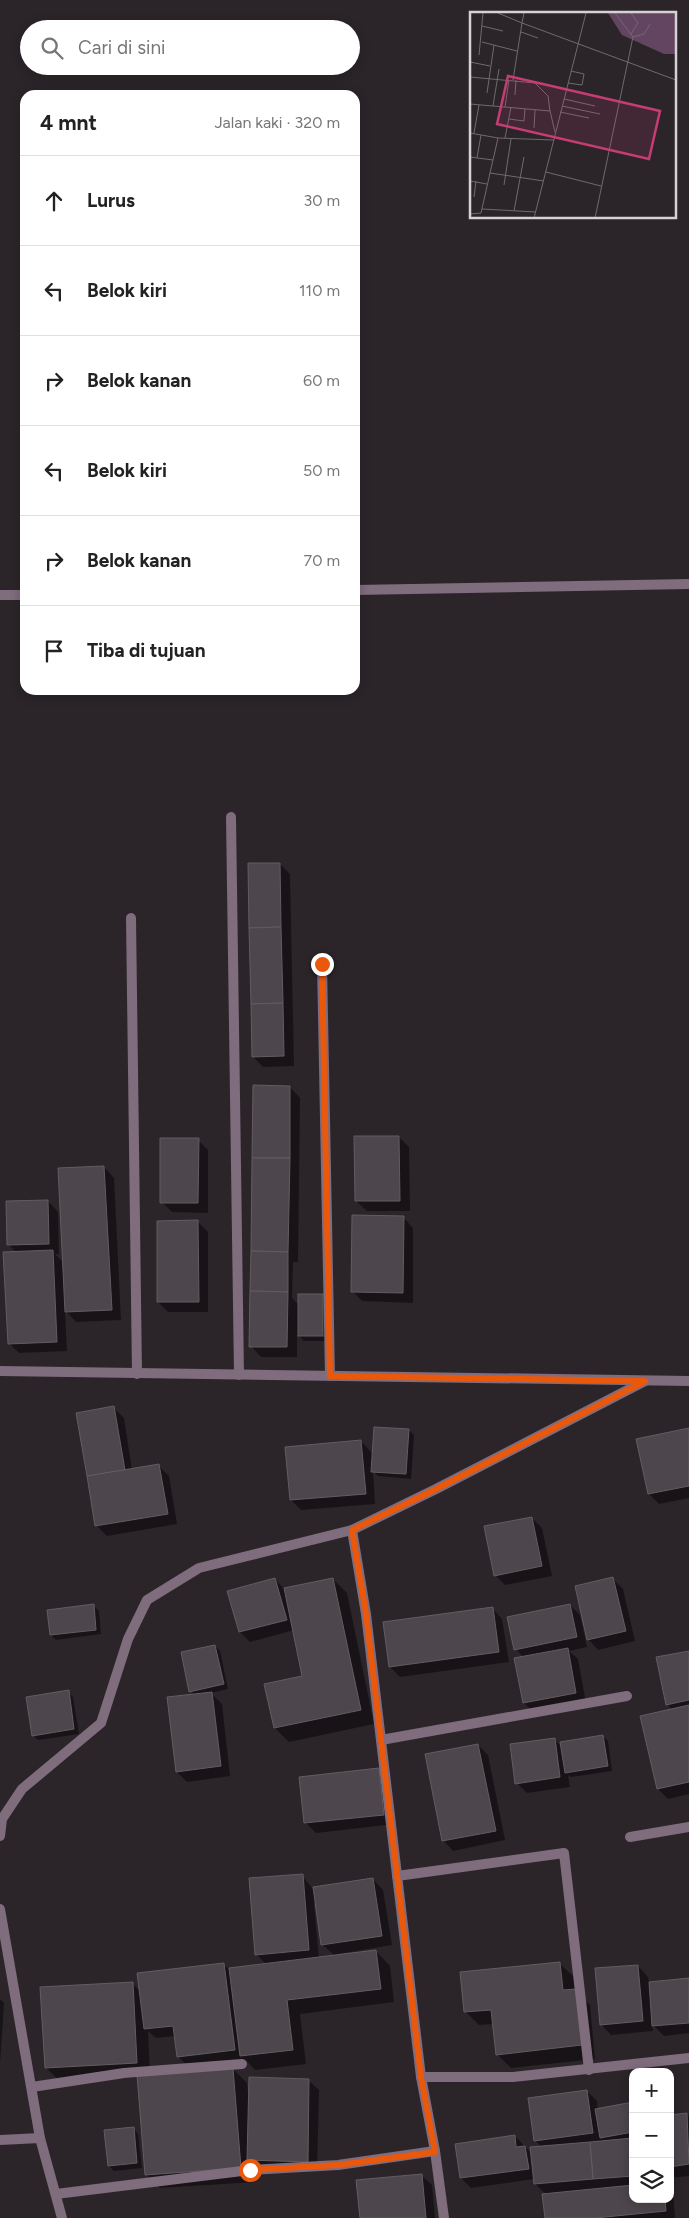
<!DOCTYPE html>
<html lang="id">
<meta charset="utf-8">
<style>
:root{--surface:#fff;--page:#f2f2f2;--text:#222;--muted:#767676;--line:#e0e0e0}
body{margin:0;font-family:Figtree,sans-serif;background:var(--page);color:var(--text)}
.controls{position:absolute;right:15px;bottom:15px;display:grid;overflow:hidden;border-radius:10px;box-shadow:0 2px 12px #0003}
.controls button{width:45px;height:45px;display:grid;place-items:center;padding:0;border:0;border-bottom:1px solid var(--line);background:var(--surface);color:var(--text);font:25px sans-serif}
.stop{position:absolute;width:15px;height:15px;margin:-11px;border:4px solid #ea580c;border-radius:50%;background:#fff}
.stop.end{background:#ea580c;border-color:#fff;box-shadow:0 1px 5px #0008}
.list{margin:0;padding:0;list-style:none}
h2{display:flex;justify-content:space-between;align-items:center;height:65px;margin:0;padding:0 20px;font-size:21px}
h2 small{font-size:16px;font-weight:400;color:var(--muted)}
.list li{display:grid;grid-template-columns:32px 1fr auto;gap:15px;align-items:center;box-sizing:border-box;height:90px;padding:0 20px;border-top:1px solid var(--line)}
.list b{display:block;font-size:19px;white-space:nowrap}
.list em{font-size:16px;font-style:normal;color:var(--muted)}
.icon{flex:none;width:28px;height:28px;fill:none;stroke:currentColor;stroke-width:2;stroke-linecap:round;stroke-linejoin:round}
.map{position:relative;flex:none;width:689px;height:2218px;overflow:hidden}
.search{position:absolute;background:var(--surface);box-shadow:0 2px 12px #0003;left:20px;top:20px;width:340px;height:55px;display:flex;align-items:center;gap:12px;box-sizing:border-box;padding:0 18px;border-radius:28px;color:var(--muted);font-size:19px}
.panel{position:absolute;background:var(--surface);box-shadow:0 2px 12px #0003;left:20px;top:90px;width:340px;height:605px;border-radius:15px}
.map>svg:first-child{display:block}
.shadow{fill:#0007;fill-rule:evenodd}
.building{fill:#4d464c;stroke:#635c62}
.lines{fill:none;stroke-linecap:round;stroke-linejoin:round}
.service{stroke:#7f6c7d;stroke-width:10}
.minor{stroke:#7f6c7d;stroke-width:10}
.route{stroke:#ea580c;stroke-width:6}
.inset-road{fill:none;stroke:#6f6a6e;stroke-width:1}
.view{fill:#c63d73;fill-opacity:0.15;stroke:#c63d73;stroke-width:2.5}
.inset-edge{fill:none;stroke:#d5d1d5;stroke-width:2.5}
</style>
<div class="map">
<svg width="689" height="2218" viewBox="0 0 689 2218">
<rect width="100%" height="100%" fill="#2b252a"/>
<g class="shadow">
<polygon points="280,864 290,874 294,1066 263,1067 253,1057"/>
<polygon points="290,1087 300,1098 298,1262 293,1262 292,1298 299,1305 322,1295 327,1301 328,1341 304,1341 297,1334 297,1357 261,1357 251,1346"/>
<polygon points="399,1137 409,1147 410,1211 367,1211 356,1201"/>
<polygon points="198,1140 208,1150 208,1213 172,1212 162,1202"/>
<polygon points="104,1167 114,1178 121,1320 76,1322 65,1310 67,1351 19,1353 9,1343 17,1253 8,1244 48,1201 58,1212 59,1254 55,1254 64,1263"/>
<polygon points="403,1217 413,1228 413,1303 362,1301 352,1291"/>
<polygon points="198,1222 208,1232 208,1312 168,1312 158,1302"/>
<polygon points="113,1407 124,1418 132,1470 159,1466 169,1476 177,1524 107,1536 96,1525"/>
<polygon points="689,1429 689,1498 659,1504 649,1494"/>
<polygon points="409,1430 414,1435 411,1479 378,1476 373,1471 375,1504 301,1510 291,1500 361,1441 371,1452 373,1459"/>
<polygon points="532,1518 542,1528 552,1576 505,1585 495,1575"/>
<polygon points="275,1579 284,1589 333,1579 347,1593 374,1724 289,1742 275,1728 304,1677 294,1630 250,1642 240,1632 229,1592"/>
<polygon points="613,1579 623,1589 635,1641 598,1650 588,1639"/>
<polygon points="570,1605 580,1615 587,1647 569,1651 578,1659 586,1703 534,1713 524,1703 524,1658 516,1649"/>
<polygon points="94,1606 99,1611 101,1634 56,1640 51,1635"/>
<polygon points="492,1608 502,1619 509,1662 400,1677 390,1667"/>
<polygon points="215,1646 220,1651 228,1689 211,1693 222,1704 230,1776 187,1782 177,1772 195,1695 190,1691"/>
<polygon points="689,1652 689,1794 668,1799 658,1789 672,1710 667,1704"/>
<polygon points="68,1692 73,1697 79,1734 38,1740 33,1735"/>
<polygon points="603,1736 608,1741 612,1771 571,1777 568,1775 570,1787 527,1793 517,1783 554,1739 562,1747"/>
<polygon points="478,1745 488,1755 505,1840 453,1851 443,1840"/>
<polygon points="378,1770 388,1780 394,1824 316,1833 306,1823"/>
<path d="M302 1876 313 1889 373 1879 383 1890 392 1945 338 1954V1956L376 1951 390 1966 394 2002 300 2014 306 2064 255 2070 246 2060 188 2067 178 2056 175 2036 156 2038 148 2031 150 2075 233 2069 247 2083 248 2092 308 2080 319 2090 317 2171 258 2170 253 2165 255 2182 160 2188 146 2174 138 2077 61 2082 46 2068 132 1983 141 1992 223 1964 229 1969 267 1965 256 1954ZM316 1903 322 1944 335 1956 319 1958 314 1904Z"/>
<polygon points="559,1963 574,1977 576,1991 590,2005 595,2059 511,2068 497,2054 494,2024 479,2025 465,2011"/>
<polygon points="638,1966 648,1977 649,1983 689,1980 689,2033 664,2036 652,2024 653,2031 611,2035 601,2024"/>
<polygon points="0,1999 4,2003 0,2064"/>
<polygon points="587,2091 597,2101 598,2110 633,2104 633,2199 670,2199 670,2191 673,2193 675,2218 546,2218 546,2194 535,2184 534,2179 471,2188 461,2178 515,2136 532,2154 542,2148 535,2140"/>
<polygon points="686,2114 689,2116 689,2176 670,2178 670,2116"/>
<polygon points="133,2128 138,2134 142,2168 114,2171 109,2166"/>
<polygon points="421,2175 432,2185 435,2218 362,2218"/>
</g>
<g class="building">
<polygon points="248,863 280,863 281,927 249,928"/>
<polygon points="281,927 283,1003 251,1004 249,928"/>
<polygon points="283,1003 284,1056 252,1057 251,1004"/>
<polygon points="253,1085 290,1086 290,1158 252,1158"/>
<polygon points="354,1136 399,1136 400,1201 355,1201"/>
<polygon points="160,1138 199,1138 198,1203 160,1203"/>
<polygon points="252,1158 290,1158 288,1252 251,1251"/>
<polygon points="104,1166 112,1310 65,1312 58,1168"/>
<polygon points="48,1200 49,1244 7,1245 6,1201"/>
<polygon points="352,1215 404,1216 403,1293 351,1292"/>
<polygon points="198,1220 199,1302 157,1302 157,1221"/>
<polygon points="53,1250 57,1342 8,1344 3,1252"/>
<polygon points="251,1251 288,1252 288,1292 250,1291"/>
<polygon points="250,1291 288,1292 287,1347 249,1347"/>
<rect x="298" y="1294" width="25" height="42"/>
<polygon points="114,1406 125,1470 87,1476 76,1413"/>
<polygon points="374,1427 409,1429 406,1474 371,1472"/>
<polygon points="689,1428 689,1486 648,1494 636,1439"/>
<polygon points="361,1440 366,1494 290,1500 285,1447"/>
<polygon points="159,1464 168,1514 95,1526 87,1476"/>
<polygon points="532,1517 542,1566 494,1576 484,1526"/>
<polygon points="613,1577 626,1631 587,1640 575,1586"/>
<polygon points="275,1578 287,1620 239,1632 227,1591"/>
<polygon points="333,1578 361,1710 274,1728 264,1684 302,1676 284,1588"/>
<polygon points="94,1604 96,1630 50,1635 47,1610"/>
<polygon points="570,1604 577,1637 514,1650 507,1617"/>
<polygon points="493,1607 499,1652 389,1667 383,1622"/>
<polygon points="215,1645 224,1684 189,1692 181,1652"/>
<polygon points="568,1648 576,1693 523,1703 514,1658"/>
<polygon points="689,1651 689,1700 666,1705 656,1657"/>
<polygon points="69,1690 74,1729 32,1736 26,1697"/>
<polygon points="212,1692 221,1766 176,1772 167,1697"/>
<polygon points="689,1705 689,1782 657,1789 640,1716"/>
<polygon points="603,1735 608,1766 565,1773 560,1742"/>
<polygon points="555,1738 560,1777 515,1784 510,1744"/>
<polygon points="478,1744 496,1831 442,1841 425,1754"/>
<polygon points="379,1768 384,1815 304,1823 299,1777"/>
<polygon points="303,1874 309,1950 255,1955 249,1878"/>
<polygon points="373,1878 382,1936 321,1945 313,1887"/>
<polygon points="376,1950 381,1989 287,2000 293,2050 240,2056 229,1968"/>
<polygon points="560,1962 563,1990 576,1989 582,2045 496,2055 491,2010 464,2012 460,1972"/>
<polygon points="224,1963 235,2050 177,2057 173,2026 144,2029 137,1973"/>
<polygon points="638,1965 643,2021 600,2025 595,1968"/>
<polygon points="689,1978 689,2023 652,2026 649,1982"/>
<polygon points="133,1982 137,2063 45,2068 40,1987"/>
<polygon points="233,2068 241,2168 145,2175 137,2075"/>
<polygon points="249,2077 309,2079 308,2162 247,2160"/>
<polygon points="587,2090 593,2133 534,2141 528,2098"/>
<polygon points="633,2102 633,2132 600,2138 595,2109"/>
<polygon points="687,2113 689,2164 670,2167 670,2115"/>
<polygon points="134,2127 137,2163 108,2166 104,2130"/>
<polygon points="515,2135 516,2147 525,2146 529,2169 460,2178 455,2144"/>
<polygon points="633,2138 633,2176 593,2179 590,2142"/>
<polygon points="590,2142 593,2179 534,2184 530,2147"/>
<polygon points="422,2174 426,2218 360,2218 356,2180"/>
<polygon points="633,2185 633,2199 665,2199 666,2211 595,2218 545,2218 542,2194"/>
</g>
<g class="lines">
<g class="service">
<polyline points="630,1837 689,1827"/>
<polyline points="32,2087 124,2073 242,2064"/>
</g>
<g class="minor">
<polyline points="355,590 689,584"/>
<polyline points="0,595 25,595"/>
<polyline points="231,817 239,1375"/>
<polyline points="131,918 137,1374"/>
<polyline points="322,964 330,1376"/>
<polyline points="0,1371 689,1381"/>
<polyline points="381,1740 627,1696"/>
<polyline points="0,1836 2,1819 22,1789 101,1723 128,1639 147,1600 199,1568 352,1530"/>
<polyline points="397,1876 564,1853 589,2070"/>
<polyline points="0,1909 40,2138 62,2218"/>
<polyline points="421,2077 513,2077 689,2058"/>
<polyline points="0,2140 40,2138"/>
<polyline points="56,2194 250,2170 338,2165 435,2151"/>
<polyline points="444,2218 435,2151 421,2077 366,1614 352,1530 436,1489 645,1381"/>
</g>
</g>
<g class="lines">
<polyline class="route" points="250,2170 338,2165 435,2152 421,2077 366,1614 352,1530 436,1489 645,1381 330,1376 322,964"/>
</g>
<g transform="translate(470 12)">
<rect width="206" height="206" fill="#2b252a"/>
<path d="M138 1H206V42H194L152 23Z" fill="#634461"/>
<path class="inset-road" d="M28 1 52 11 54 1M145 1 163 25M161 1 168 11 161 22M12 14 33 19M51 20 68 26M12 30 47 39M9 43 13 1M0 50 20 54M0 65 65 71 78 84 80 99M43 68 52 11 206 68M98 71 112 73 114 62 101 59M17 81 24 33M45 83 46 68M94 87 125 94M0 92 80 99 85 120M23 94 29 57M92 94 130 102M35 95 39 68M90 100 119 106M39 107 54 109 55 97M64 116 65 98M0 121 28 126 23 148M4 121 9 93M28 126 84 128M35 126 41 95M0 145 23 148 20 161M7 146 11 123M76 160 131 174M0 169 17 172M34 173 41 127M4 185 6 169M12 197 66 200M44 199 54 145M0 202 11 201 20 161 74 169M64 206 116 1M125 206 163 25 174 22 180 12"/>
<path class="view" d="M38 64 190 99 179 147 27 112Z"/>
<rect width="206" height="206" class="inset-edge"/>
</g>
</svg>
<div class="controls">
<button>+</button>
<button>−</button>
<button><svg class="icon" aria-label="layers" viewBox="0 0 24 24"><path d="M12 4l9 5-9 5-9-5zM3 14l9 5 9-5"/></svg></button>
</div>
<div class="stop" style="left:250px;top:2170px"></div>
<div class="stop end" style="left:322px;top:964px"></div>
<div class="search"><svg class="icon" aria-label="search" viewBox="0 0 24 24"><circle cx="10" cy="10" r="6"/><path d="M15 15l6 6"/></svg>Cari di sini</div>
<section class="panel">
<h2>4 mnt<small>Jalan kaki · 320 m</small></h2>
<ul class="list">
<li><svg class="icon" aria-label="ahead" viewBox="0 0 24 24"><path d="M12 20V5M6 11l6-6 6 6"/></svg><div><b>Lurus</b></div><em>30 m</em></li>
<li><svg class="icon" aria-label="left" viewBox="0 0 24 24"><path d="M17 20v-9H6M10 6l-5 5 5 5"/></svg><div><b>Belok kiri</b></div><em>110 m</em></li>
<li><svg class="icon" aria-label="right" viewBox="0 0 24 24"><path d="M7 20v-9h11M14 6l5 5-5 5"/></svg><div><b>Belok kanan</b></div><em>60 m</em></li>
<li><svg class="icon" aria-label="left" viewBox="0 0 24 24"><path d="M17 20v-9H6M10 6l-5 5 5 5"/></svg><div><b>Belok kiri</b></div><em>50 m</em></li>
<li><svg class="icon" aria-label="right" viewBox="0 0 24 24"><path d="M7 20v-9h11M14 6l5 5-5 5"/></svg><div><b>Belok kanan</b></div><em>70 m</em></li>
<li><svg class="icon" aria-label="arrive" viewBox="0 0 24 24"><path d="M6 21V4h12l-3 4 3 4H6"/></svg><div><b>Tiba di tujuan</b></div></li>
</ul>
</section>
</div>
